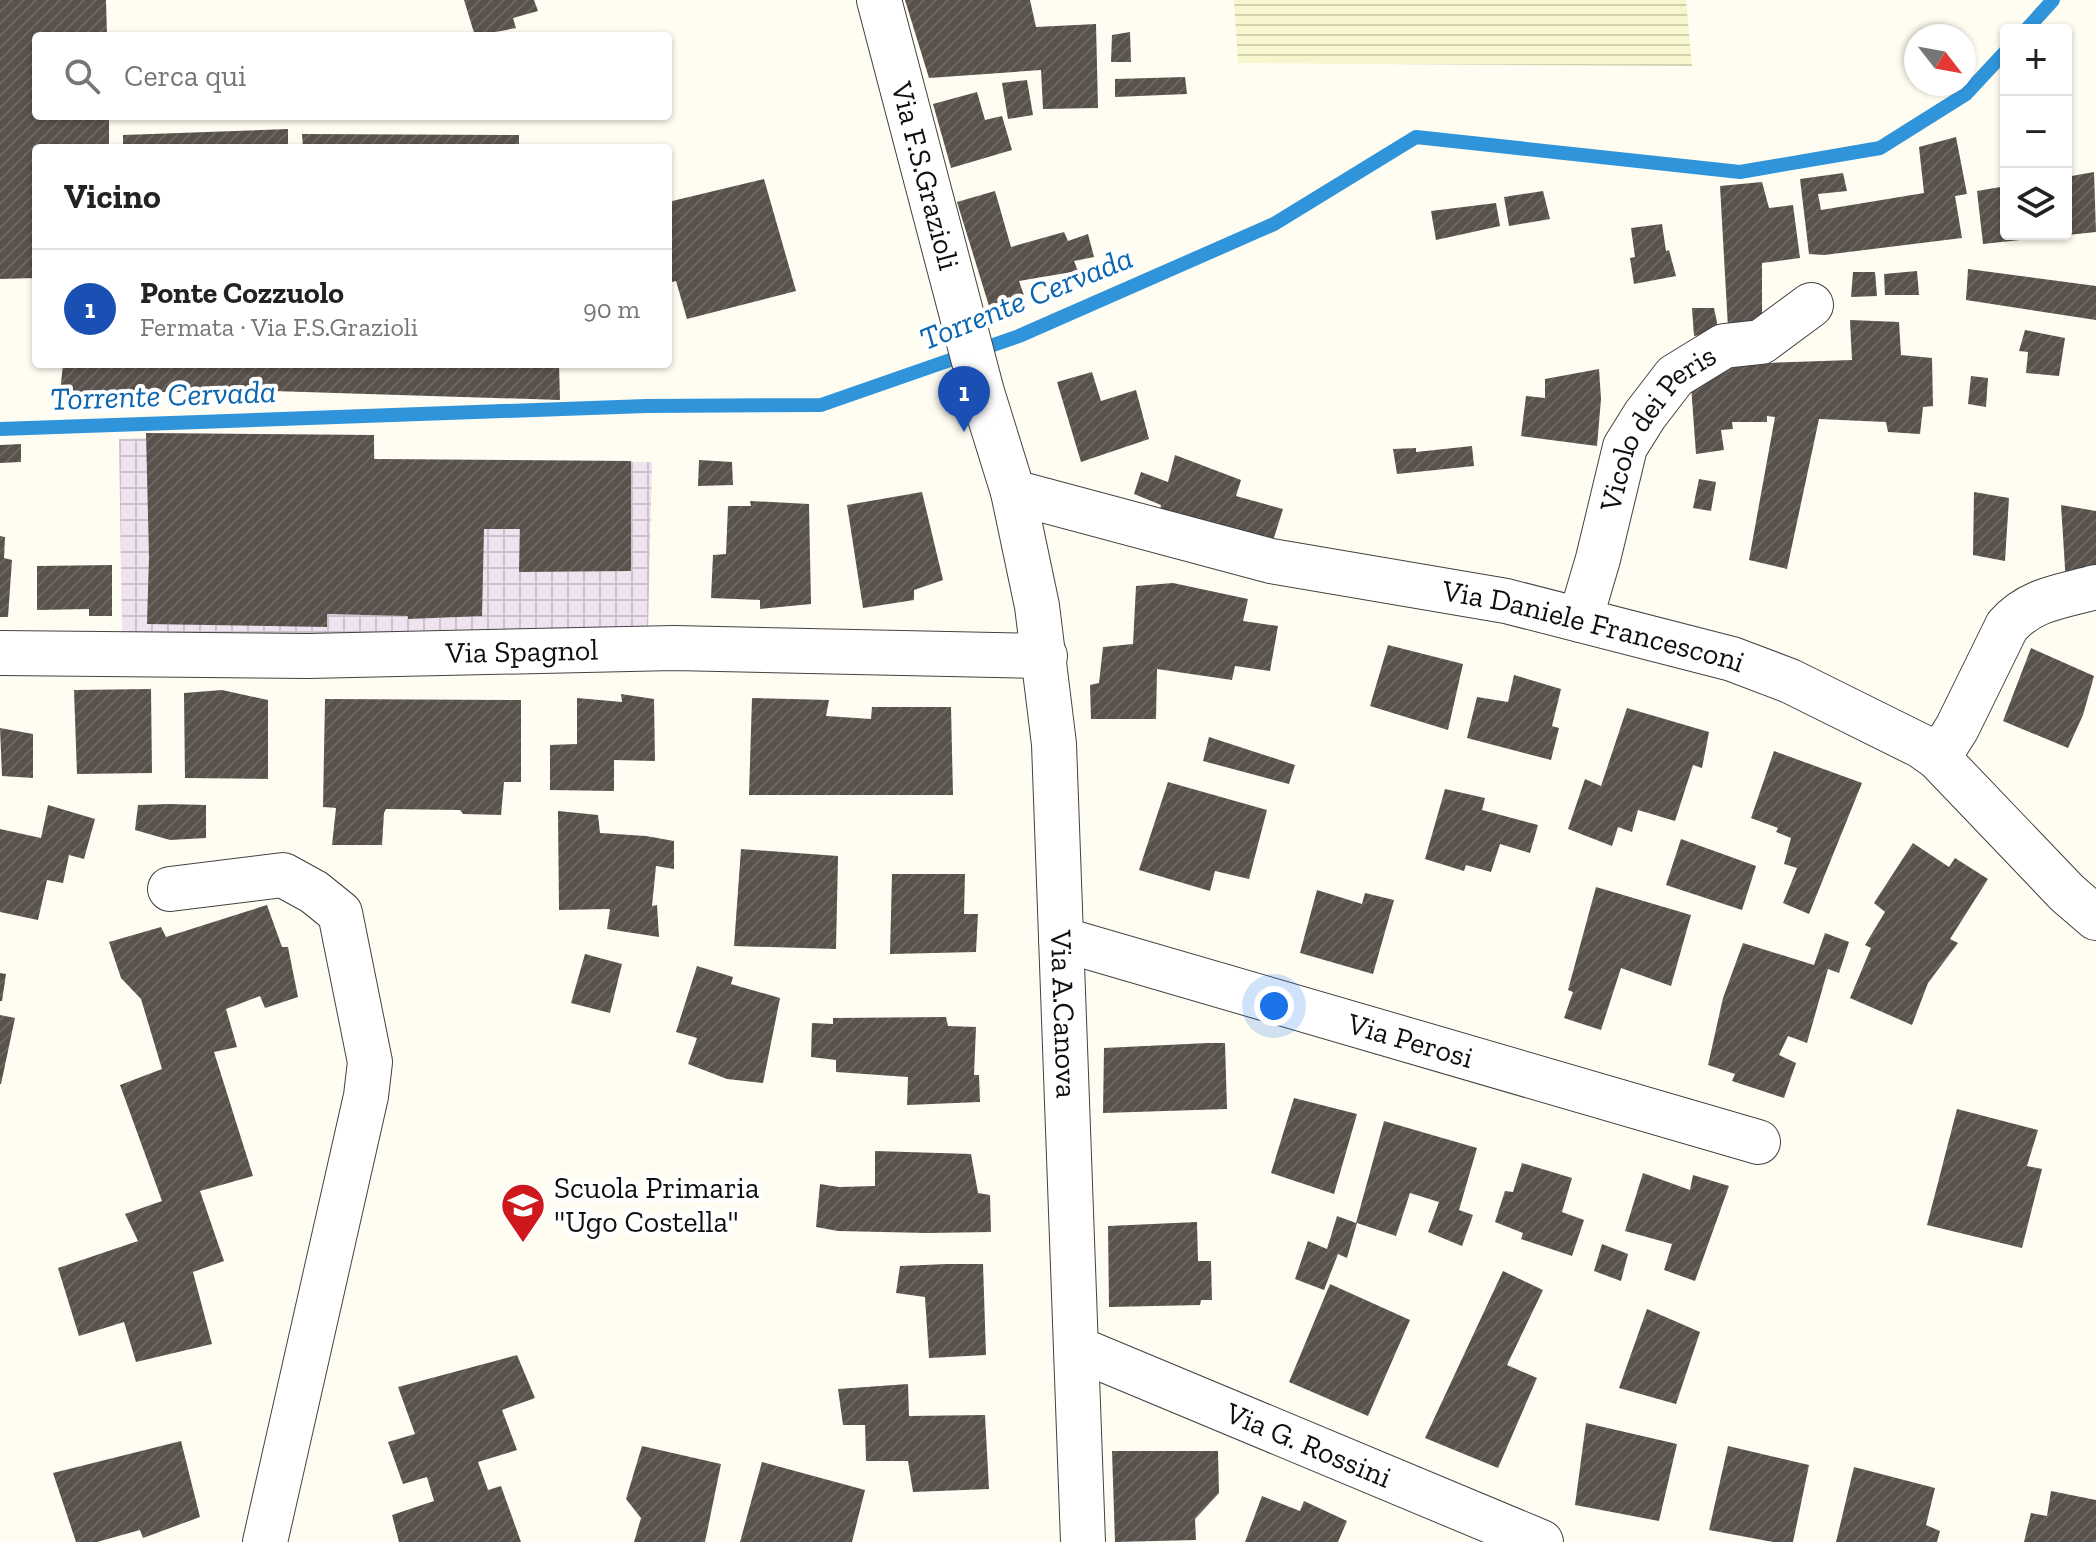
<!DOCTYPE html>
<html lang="it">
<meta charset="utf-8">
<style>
:root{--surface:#fff;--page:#f2f2f2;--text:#222;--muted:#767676;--line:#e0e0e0;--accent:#cf181e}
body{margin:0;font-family:"Zilla Slab",serif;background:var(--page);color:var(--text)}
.controls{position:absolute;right:24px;top:24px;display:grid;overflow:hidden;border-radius:8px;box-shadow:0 2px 6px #0004}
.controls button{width:72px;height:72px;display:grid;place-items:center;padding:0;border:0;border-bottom:2px solid var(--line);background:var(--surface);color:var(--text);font:40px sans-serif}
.compass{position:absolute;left:1904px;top:24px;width:72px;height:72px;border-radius:50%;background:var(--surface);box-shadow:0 2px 6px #0004;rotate:121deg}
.you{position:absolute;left:1274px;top:1006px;width:28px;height:28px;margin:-20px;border:6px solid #fff;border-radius:50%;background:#1a73e8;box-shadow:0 0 0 12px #1a73e833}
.badge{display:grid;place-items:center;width:52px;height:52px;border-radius:50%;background:var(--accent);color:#fff;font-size:26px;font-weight:700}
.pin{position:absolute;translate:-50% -66px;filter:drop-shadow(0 2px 4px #0008)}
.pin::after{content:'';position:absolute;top:42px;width:28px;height:24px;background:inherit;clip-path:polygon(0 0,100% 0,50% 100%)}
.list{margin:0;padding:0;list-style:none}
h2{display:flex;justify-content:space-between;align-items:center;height:104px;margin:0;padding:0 32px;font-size:34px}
h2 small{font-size:26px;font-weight:400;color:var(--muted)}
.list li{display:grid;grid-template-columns:52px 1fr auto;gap:24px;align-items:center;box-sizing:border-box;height:120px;padding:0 32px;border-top:2px solid var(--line)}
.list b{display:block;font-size:30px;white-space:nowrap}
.list p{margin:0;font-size:26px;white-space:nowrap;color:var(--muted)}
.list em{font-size:26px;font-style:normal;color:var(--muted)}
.icon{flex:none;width:44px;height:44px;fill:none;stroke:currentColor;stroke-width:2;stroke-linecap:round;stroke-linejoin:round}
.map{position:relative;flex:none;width:2096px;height:1542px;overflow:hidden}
.search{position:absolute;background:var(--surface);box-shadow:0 2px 6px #0004;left:32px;top:32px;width:640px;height:88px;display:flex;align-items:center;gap:20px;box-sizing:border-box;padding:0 28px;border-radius:8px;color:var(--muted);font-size:30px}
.panel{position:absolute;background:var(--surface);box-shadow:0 2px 6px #0004;left:32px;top:144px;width:640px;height:224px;border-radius:8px}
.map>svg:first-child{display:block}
.industrial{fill:url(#industrial-grid)}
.farmland{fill:url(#farmland-rules)}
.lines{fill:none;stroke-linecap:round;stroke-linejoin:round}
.stream{stroke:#3094db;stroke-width:14}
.building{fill:url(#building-hatch)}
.minor-casing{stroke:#424242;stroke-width:46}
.minor{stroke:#fff;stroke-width:44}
.labels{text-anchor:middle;stroke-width:8;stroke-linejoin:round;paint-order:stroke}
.street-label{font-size:30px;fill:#0f0f0f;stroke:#fff}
.poi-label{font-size:30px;fill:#0f0f0f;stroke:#fff;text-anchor:start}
.water-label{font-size:32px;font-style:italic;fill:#0b65af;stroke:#fff}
</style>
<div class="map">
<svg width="2096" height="1542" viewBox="0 0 2096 1542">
<defs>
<pattern id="industrial-grid" width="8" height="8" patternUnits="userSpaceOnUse" patternTransform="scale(2)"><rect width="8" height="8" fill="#eee3ef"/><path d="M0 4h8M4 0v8" fill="none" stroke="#cbc2cc"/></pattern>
<pattern id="farmland-rules" width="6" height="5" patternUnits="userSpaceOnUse" patternTransform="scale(2)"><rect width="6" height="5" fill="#f8f6ce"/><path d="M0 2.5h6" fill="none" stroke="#d3d2b0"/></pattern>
<pattern id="building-hatch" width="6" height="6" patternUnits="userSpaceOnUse" patternTransform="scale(2)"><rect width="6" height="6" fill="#59514b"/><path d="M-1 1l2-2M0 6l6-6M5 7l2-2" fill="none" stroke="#6c6561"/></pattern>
</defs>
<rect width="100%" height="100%" fill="#fffdf2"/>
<polygon class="industrial" points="146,433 374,435 375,459 652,462 648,632 122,634 119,439 146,438"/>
<polygon class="farmland" points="1234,0 1686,0 1692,66 1238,63"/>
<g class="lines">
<g class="stream">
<polyline points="2026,30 2053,0"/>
<polyline points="0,429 646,406 821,405 1019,336 1274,224 1416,137 1740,172 1880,148 1966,94 2006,51"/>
</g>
</g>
<g class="building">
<polygon points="0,0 106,0 107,36 36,36 36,116 109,116 109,148 36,148 36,278 0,279"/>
<polygon points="464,0 534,0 538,11 513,18 516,28 475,36"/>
<polygon points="905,0 1030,0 1036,27 1096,24 1098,108 1043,109 1041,70 929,78"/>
<polygon points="1130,32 1131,62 1111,62 1112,35"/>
<polygon points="1185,77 1187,94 1115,97 1115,79"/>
<polygon points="1027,80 1033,115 1008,119 1002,83"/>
<polygon points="977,92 985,120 1002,116 1012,150 951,168 933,104"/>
<polygon points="288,129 288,148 123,148 123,135"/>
<polygon points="302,134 519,135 519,148 303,148"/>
<polygon points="1956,137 1967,194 1955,196 1962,238 1824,255 1809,254 1800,179 1843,173 1847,191 1818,194 1821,210 1924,193 1919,147"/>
<polygon points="2094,172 2096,232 1983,244 1977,191 2006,186 2006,234 2066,234 2066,177"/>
<polygon points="764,179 796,291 687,319 676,281 668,283 668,202"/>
<polygon points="1762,182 1769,208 1793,205 1800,258 1762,263 1762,326 1728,328 1720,186"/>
<polygon points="995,191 1011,247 1064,232 1068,241 1088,234 1094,257 1074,261 1078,271 1019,281 1028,307 993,319 957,202"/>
<polygon points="1543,191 1550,219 1509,226 1504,197"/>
<polygon points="1496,203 1500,226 1436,240 1431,211"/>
<polygon points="1662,224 1666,251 1669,250 1676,276 1634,284 1630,258 1635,257 1631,228"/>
<polygon points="1968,269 2096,286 2096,320 1966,300"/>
<polygon points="1917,271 1919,295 1885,295 1884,274"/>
<polygon points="1853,272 1875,272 1877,296 1851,297"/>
<polygon points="1692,308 1714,308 1719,332 1694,336"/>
<polygon points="1850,320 1899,322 1901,355 1932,358 1933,406 1923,407 1920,434 1888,432 1886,422 1819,419 1787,569 1749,560 1775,417 1767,416 1767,422 1732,422 1733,429 1721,430 1724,450 1696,454 1690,372 1767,358 1766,363 1852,360"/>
<polygon points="2025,330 2065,338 2059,376 2026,373 2028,352 2019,351"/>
<polygon points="63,364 559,364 560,400 273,391 60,393"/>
<polygon points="1599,369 1601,399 1597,446 1521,436 1526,396 1545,398 1545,379"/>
<polygon points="1092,372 1101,401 1136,390 1149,439 1081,462 1057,382"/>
<polygon points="1971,376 1988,378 1986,407 1968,404"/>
<polygon points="146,433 374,435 374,459 631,461 631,571 519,572 520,529 484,529 482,616 408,619 408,616 327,614 327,627 147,624 149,557"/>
<polygon points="21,444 21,462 0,463 0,445"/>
<polygon points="1472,446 1474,466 1397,474 1393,449 1416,448 1416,452"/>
<polygon points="1175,455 1241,480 1236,496 1283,509 1272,544 1160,510 1161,505 1134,494 1141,472 1168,482"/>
<polygon points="699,460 732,462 733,485 698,486"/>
<polygon points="1699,479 1716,482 1711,511 1693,508"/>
<polygon points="922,492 943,580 914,590 914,600 863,608 847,505"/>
<polygon points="1974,492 2009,498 2005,561 1973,555"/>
<polygon points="750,501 809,504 811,604 760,609 760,600 711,598 713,555 726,554 728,506 751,506"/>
<polygon points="2061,505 2096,511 2096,577 2066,583"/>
<polygon points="0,536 5,537 4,558 12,560 8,617 0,617"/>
<polygon points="112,565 112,616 89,616 89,609 37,610 37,566"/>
<polygon points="1173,583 1248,599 1243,621 1278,626 1270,671 1235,666 1232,680 1157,669 1156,719 1091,719 1090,685 1099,683 1103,647 1133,644 1136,586"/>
<polygon points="1388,645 1463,664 1448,730 1370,706"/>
<polygon points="2031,648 2094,676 2083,715 2068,748 2003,721"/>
<polygon points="1514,675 1561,689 1552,726 1559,728 1551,760 1467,738 1477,697 1508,702"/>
<polygon points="151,689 152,773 77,774 74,690"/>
<polygon points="222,690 268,700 268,779 185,778 184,693"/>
<polygon points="621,694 654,699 655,761 614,760 614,791 550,790 550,745 577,744 577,698 622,702"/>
<polygon points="752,698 829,700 826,716 871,719 872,707 951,707 953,795 749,795"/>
<polygon points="325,699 521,700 521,782 504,782 501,815 463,814 460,810 386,809 384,813 382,845 332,845 336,808 323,807"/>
<polygon points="1627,708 1709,732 1702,768 1693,765 1675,821 1638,810 1632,832 1618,827 1612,846 1568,829 1585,779 1601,786"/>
<polygon points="0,728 33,734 33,778 2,776"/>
<polygon points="1209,737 1295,765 1289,784 1203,761"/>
<polygon points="1774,751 1862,783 1809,914 1783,903 1797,868 1784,864 1791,838 1776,832 1778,828 1751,818"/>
<polygon points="1168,782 1267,810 1249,879 1215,871 1210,891 1139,870"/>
<polygon points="1445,789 1485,798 1482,810 1538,825 1530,853 1500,844 1491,872 1466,865 1464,871 1425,859"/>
<polygon points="169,804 206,805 206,838 170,840 135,830 138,805"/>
<polygon points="48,805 95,819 84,859 69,855 63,883 47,880 38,920 0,912 0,829 41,838"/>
<polygon points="558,811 598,815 600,833 646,836 674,841 674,869 656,866 652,906 657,905 659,937 607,929 610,909 559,910"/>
<polygon points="1681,839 1756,866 1742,910 1666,885"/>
<polygon points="1913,843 1949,867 1955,858 1988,879 1950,939 1958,943 1928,983 1912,1025 1850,998 1871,948 1865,945 1885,912 1874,903"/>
<polygon points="741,849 838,856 836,949 734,946"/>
<polygon points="892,874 965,874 964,914 978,914 976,952 890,954"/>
<polygon points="1596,887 1691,915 1671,986 1621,968 1601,1030 1564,1018 1573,992 1568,990"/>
<polygon points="1317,890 1362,904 1365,893 1394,900 1373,974 1300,953"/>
<polygon points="267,905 282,947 288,947 298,997 265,1008 260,996 226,1009 237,1047 214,1052 253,1176 200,1191 224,1261 193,1272 212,1344 136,1362 124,1322 79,1336 58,1268 138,1241 125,1214 162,1201 120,1085 162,1069 141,999 121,978 109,942 161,927 166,937"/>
<polygon points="1825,933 1849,942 1839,973 1828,969 1807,1043 1788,1036 1779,1055 1796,1063 1784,1098 1732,1081 1735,1074 1708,1065 1723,998 1743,943 1814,965"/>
<polygon points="585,954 622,964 610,1013 571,1003"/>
<polygon points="697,966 733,977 731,984 780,998 763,1083 727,1079 688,1064 697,1038 676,1032"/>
<polygon points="0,973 6,974 2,1001 0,1001"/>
<polygon points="0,1015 15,1018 1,1084 0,1084"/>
<polygon points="946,1017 948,1026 976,1027 974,1075 979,1075 980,1102 907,1105 908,1077 836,1072 836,1060 811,1057 812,1023 833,1024 833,1018"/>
<polygon points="1208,1043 1225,1043 1227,1109 1103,1113 1104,1048"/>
<polygon points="1294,1098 1357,1114 1334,1194 1271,1173"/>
<polygon points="1957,1109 2038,1130 2027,1166 2042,1169 2022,1248 1927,1225"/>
<polygon points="1384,1121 1477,1148 1459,1210 1473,1215 1462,1246 1428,1232 1439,1202 1410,1193 1396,1236 1357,1223 1347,1258 1338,1254 1324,1290 1295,1279 1308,1241 1327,1249 1337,1216 1356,1223"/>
<polygon points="875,1151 971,1154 978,1193 990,1195 991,1232 927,1233 838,1231 816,1227 820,1184 839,1187 875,1186"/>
<polygon points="1522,1163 1572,1178 1562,1212 1584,1220 1572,1256 1521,1239 1523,1233 1495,1222 1505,1191 1513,1192"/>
<polygon points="1643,1173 1690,1190 1693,1175 1729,1186 1695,1281 1664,1270 1672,1244 1625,1231"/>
<polygon points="1197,1222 1198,1261 1211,1261 1212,1300 1201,1300 1200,1305 1109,1307 1108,1226"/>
<polygon points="1602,1244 1628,1254 1621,1281 1594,1271"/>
<polygon points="947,1264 983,1264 986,1355 929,1358 925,1297 896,1293 900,1266"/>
<polygon points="1503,1271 1543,1290 1507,1365 1537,1378 1498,1468 1425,1438"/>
<polygon points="1330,1284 1410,1320 1368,1416 1289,1382"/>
<polygon points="1647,1309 1700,1332 1676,1404 1619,1388"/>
<polygon points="517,1355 535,1398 502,1410 517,1450 478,1462 488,1490 501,1486 521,1542 399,1542 392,1515 434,1501 427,1477 403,1484 388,1442 415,1434 398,1387"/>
<polygon points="908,1384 909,1416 985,1415 989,1489 913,1492 908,1461 866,1461 865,1425 843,1425 838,1389"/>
<polygon points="1586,1423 1677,1444 1659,1521 1575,1505"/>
<polygon points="181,1441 200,1517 143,1538 140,1530 97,1542 76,1542 53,1473"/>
<polygon points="642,1446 721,1464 705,1542 634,1542 641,1518 626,1499"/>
<polygon points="1728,1446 1809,1465 1793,1542 1773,1542 1709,1530"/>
<polygon points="1112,1451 1218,1451 1219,1493 1195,1519 1196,1540 1115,1542"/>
<polygon points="762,1462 865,1490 852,1542 740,1542"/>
<polygon points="1854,1467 1935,1488 1926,1525 1940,1531 1937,1542 1836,1542"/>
<polygon points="2051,1491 2096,1500 2096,1542 2024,1542 2031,1513 2047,1516"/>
<polygon points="1262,1496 1300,1511 1304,1501 1347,1521 1338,1542 1245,1542"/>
</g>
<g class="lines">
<g class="minor-casing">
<g id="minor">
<path id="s1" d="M879 0 982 392 1013 492 1037 606 1054 744 1083 1542"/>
<path id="s2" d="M1013 492 1271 561 1506 601 1732 659 1790 681 1921 746 1938 758 2067 893 2096 918"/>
<path id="s3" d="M1580 620 1598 559 1625 447 1645 415 1675 376 1724 346 1761 342 1811 305"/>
<path id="s4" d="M0 653 308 656 674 648 1045 656"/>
<path d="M1938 758 1957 728 2007 626C2030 599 2063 596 2096 587"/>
<polyline points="170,889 283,875 314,892 340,913 370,1062 366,1096 265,1542"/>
<path id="s5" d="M1061 939 1758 1142"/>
<path id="s6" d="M1076 1348 1541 1542"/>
</g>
</g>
<use href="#minor" class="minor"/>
</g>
<defs>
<g id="school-pin" transform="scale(2.3)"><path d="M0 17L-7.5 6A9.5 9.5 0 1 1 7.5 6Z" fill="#cf181e" stroke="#fff"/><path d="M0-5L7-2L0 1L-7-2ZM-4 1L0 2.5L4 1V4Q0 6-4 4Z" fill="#fff"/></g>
</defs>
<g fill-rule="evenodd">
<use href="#school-pin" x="523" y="1205"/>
</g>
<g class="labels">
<g class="street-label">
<text dy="10" stroke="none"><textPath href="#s1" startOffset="182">Via F.S.Grazioli</textPath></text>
<text dy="10" stroke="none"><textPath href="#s3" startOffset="212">Vicolo dei Peris</textPath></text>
<text dy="10" stroke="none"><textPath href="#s2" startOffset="596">Via Daniele Francesconi</textPath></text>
<text dy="10" stroke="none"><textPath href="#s4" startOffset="522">Via Spagnol</textPath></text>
<text dy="10" stroke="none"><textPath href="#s1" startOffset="1036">Via A.Canova</textPath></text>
<text dy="10" stroke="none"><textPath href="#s5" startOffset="364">Via Perosi</textPath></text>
<text dy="10" stroke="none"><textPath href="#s6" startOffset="252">Via G. Rossini</textPath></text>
</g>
<g class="poi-label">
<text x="554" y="1198">Scuola Primaria<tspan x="554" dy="34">"Ugo Costella"</tspan></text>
</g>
<g class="water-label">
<text transform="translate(1026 298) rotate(-22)" y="11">Torrente Cervada</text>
<text transform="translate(163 395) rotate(-2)" y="11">Torrente Cervada</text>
</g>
</g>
</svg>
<div class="controls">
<button>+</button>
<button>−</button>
<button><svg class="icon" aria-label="layers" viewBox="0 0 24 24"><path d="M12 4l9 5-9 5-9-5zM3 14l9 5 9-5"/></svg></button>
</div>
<svg class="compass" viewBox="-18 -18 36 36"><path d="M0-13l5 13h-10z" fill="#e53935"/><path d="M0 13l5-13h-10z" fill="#767676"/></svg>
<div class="you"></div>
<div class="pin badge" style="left:964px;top:432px;background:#1a4fb4">1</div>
<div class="search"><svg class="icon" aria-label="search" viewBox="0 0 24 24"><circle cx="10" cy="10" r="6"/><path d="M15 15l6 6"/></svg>Cerca qui</div>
<section class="panel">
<h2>Vicino<small></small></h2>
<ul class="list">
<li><span class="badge" style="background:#1a4fb4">1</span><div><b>Ponte Cozzuolo</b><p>Fermata · Via F.S.Grazioli</p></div><em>90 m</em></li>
</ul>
</section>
</div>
